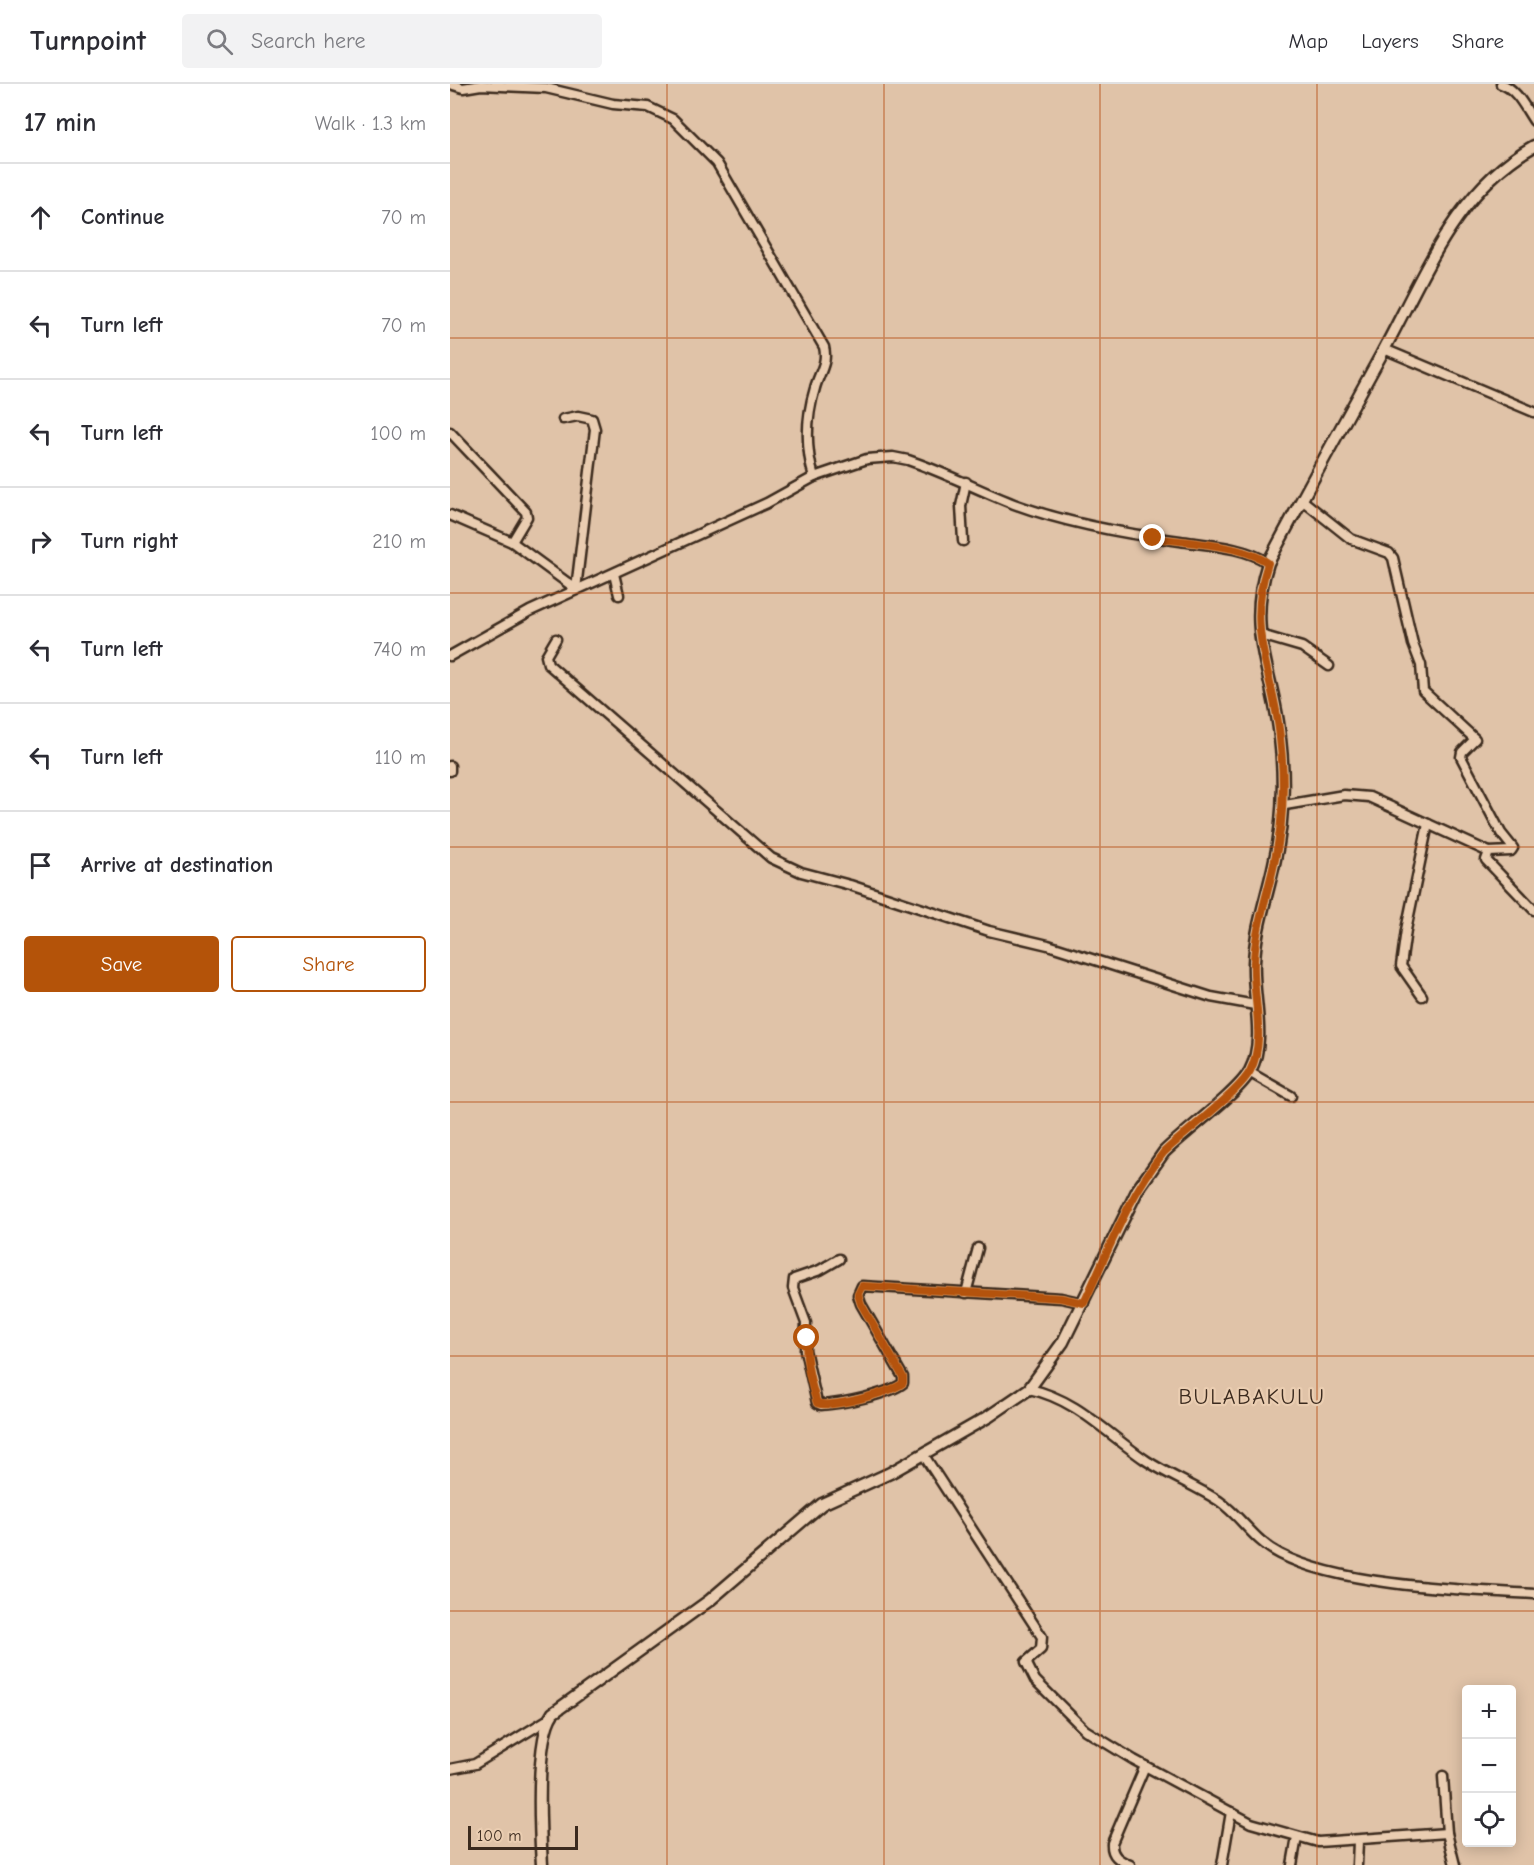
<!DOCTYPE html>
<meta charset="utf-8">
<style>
:root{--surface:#fff;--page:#f2f2f3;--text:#2b2b33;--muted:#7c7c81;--line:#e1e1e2;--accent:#b45309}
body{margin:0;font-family:"Comic Neue",sans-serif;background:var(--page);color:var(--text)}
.controls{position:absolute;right:18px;bottom:18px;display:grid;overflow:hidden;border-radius:6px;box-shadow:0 3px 15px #0003}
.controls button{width:54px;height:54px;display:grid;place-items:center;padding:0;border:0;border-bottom:2px solid var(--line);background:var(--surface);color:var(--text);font:30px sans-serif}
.scale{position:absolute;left:18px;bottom:15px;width:110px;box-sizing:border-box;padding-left:6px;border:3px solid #3b2a1e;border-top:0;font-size:16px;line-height:21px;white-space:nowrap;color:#3b2a1e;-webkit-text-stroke:4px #eacdb1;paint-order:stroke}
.stop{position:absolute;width:18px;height:18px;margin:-14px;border:4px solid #b45309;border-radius:50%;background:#fff}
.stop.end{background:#b45309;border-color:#fff;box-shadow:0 2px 6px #0008}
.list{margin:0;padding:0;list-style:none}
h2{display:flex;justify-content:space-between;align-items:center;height:78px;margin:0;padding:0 24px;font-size:26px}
h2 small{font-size:20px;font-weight:400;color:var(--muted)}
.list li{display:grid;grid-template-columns:39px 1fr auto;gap:18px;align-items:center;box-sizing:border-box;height:108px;padding:0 24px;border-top:2px solid var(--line)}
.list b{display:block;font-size:22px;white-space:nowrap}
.list em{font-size:20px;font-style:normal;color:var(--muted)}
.actions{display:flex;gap:12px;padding:18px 24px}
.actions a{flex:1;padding:14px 0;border:2px solid var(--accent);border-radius:6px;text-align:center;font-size:21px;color:var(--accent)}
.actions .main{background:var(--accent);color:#fff}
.icon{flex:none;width:33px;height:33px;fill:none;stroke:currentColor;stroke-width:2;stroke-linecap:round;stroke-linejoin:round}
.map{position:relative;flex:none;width:1084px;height:1781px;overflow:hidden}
header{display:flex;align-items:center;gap:36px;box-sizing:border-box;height:84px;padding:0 30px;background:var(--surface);border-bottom:2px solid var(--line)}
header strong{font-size:28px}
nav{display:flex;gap:33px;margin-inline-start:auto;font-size:21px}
.search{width:420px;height:54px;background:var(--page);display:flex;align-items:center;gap:15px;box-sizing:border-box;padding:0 21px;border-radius:6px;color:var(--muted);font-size:22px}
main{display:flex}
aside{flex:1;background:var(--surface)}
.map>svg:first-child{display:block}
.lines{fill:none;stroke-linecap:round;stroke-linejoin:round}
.minor-casing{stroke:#3b2a1e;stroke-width:13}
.tertiary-casing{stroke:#3b2a1e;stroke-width:15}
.minor{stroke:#eacdb1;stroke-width:8}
.tertiary{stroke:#eacdb1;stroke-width:10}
.route{stroke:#b45309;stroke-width:8}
.grid{fill:none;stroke:#b44b11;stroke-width:1.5;stroke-opacity:0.55}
.labels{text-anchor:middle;stroke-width:4.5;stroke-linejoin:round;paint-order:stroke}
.quarter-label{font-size:22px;letter-spacing:1.5px;fill:#3b2a1e;stroke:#eacdb1}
</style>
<header>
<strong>Turnpoint</strong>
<div class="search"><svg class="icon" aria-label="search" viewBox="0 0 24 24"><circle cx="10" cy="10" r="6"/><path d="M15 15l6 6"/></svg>Search here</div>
<nav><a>Map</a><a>Layers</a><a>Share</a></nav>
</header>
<main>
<aside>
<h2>17 min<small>Walk · 1.3 km</small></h2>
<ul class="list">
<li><svg class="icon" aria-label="ahead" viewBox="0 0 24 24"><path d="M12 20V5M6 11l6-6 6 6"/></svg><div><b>Continue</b></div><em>70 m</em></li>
<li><svg class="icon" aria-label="left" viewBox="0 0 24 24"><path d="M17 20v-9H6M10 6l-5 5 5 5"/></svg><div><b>Turn left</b></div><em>70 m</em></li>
<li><svg class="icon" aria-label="left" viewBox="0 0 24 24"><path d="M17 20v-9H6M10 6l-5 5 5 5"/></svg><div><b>Turn left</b></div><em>100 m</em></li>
<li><svg class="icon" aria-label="right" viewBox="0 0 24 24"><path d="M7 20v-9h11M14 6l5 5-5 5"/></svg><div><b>Turn right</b></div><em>210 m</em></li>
<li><svg class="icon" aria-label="left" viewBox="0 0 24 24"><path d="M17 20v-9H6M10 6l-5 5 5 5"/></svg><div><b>Turn left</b></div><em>740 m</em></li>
<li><svg class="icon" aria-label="left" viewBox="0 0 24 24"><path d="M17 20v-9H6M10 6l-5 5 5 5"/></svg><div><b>Turn left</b></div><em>110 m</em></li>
<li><svg class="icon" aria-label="arrive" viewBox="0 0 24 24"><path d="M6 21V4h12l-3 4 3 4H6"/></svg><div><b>Arrive at destination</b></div></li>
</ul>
<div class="actions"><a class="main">Save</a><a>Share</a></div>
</aside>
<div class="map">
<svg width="1084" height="1781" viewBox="0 0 1084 1781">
<rect width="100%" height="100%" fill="#e0c3a8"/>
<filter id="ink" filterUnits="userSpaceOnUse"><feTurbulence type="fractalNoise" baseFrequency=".0167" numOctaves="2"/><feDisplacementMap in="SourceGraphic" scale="12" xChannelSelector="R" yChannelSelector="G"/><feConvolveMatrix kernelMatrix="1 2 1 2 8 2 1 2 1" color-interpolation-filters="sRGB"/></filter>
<g filter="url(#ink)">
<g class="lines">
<g class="minor-casing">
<g id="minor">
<path d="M0 0 13 4 31 1 96 4 163 20 198 23 223 35 267 79 374 263C378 279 369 289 365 304 356 334 355 363 364 393"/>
<path d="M1051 0C1067 5 1075 24 1084 37"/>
<polyline points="934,265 1084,328"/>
<polyline points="0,348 76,428 77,433 62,458"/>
<polyline points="852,416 901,455 939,469 943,474 963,560 971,581 973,607 1025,655 1012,668 1011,673 1051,749 1063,764 1061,767 1039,768 1036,776 1084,826"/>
<polyline points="0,431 62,458 126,505 145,345 142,335 128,332 113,335"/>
<polyline points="513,457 511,422 516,398"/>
<polyline points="164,490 169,511"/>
<polyline points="811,551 852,563 879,582"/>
<polyline points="106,555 96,572 98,580 321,774 351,788 400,801 539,847 598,861 761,913 805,921"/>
<path d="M0 572 80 527 317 419 364 393 417 375 443 373 458 376C494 388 528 406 564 420 616 439 675 450 730 457 757 461 796 463 818 479"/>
<polyline points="0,682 0,687"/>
<polyline points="835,721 894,711 919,713 1039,768"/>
<polyline points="972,912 951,882 956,846 978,740"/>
<polyline points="799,988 841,1012"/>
<path d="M389 1175 370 1186 344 1195 343 1204 356 1239 355 1266 367 1319 371 1321C390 1320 440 1310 453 1299V1293L411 1220 408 1211 412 1202 611 1214 634 1219"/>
<polyline points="516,1209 528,1164"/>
<path d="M579 1305C627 1315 658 1351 697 1377 720 1392 746 1402 769 1417 792 1433 804 1457 830 1470 891 1502 1014 1506 1084 1510"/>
<polyline points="473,1370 592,1553 591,1565 576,1578 585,1596 635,1646 684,1676 801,1739 868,1758 997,1749"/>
<polyline points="0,1685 25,1680 97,1636"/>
<polyline points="993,1692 997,1749 1005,1781"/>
<path d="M680 1781C669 1776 661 1772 662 1759L695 1682"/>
<polyline points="772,1781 781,1728"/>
<polyline points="842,1781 847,1753"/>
<polyline points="907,1781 908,1757"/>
</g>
</g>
<g class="tertiary-casing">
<path id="tertiary" d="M92 1781C90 1748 85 1654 103 1629L260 1516 372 1420 440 1389 538 1333 579 1305 613 1258 688 1105 714 1068C734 1048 789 1008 800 987 817 955 802 912 804 879 805 845 817 813 824 780 834 738 835 697 830 654 824 588 795 549 818 479 855 409 893 340 931 271 973 195 1004 107 1084 62"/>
</g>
<use href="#minor" class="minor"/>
<use href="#tertiary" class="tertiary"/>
</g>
</g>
<g class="lines" filter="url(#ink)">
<path class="route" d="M357 1254C354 1275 361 1300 367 1319 381 1325 442 1308 453 1299V1293L411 1220 408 1210 412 1202 611 1214 634 1219C658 1168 678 1112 714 1068 734 1049 789 1008 800 987 817 955 802 912 804 878 805 845 817 813 824 780 834 738 835 697 830 654 824 588 795 549 818 479 793 461 735 458 703 454"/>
</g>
<path class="grid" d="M217 0V1781M434 0V1781M650 0V1781M867 0V1781M0 254H1084M0 509H1084M0 763H1084M0 1018H1084M0 1272H1084M0 1527H1084"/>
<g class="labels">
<g class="quarter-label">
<text x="802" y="1320">BULABAKULU</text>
</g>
</g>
</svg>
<div class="controls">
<button>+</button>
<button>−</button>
<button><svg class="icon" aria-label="locate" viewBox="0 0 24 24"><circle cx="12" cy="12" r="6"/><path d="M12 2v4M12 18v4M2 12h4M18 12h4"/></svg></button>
</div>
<div class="scale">100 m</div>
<div class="stop" style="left:357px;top:1254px"></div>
<div class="stop end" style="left:703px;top:454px"></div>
</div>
</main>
